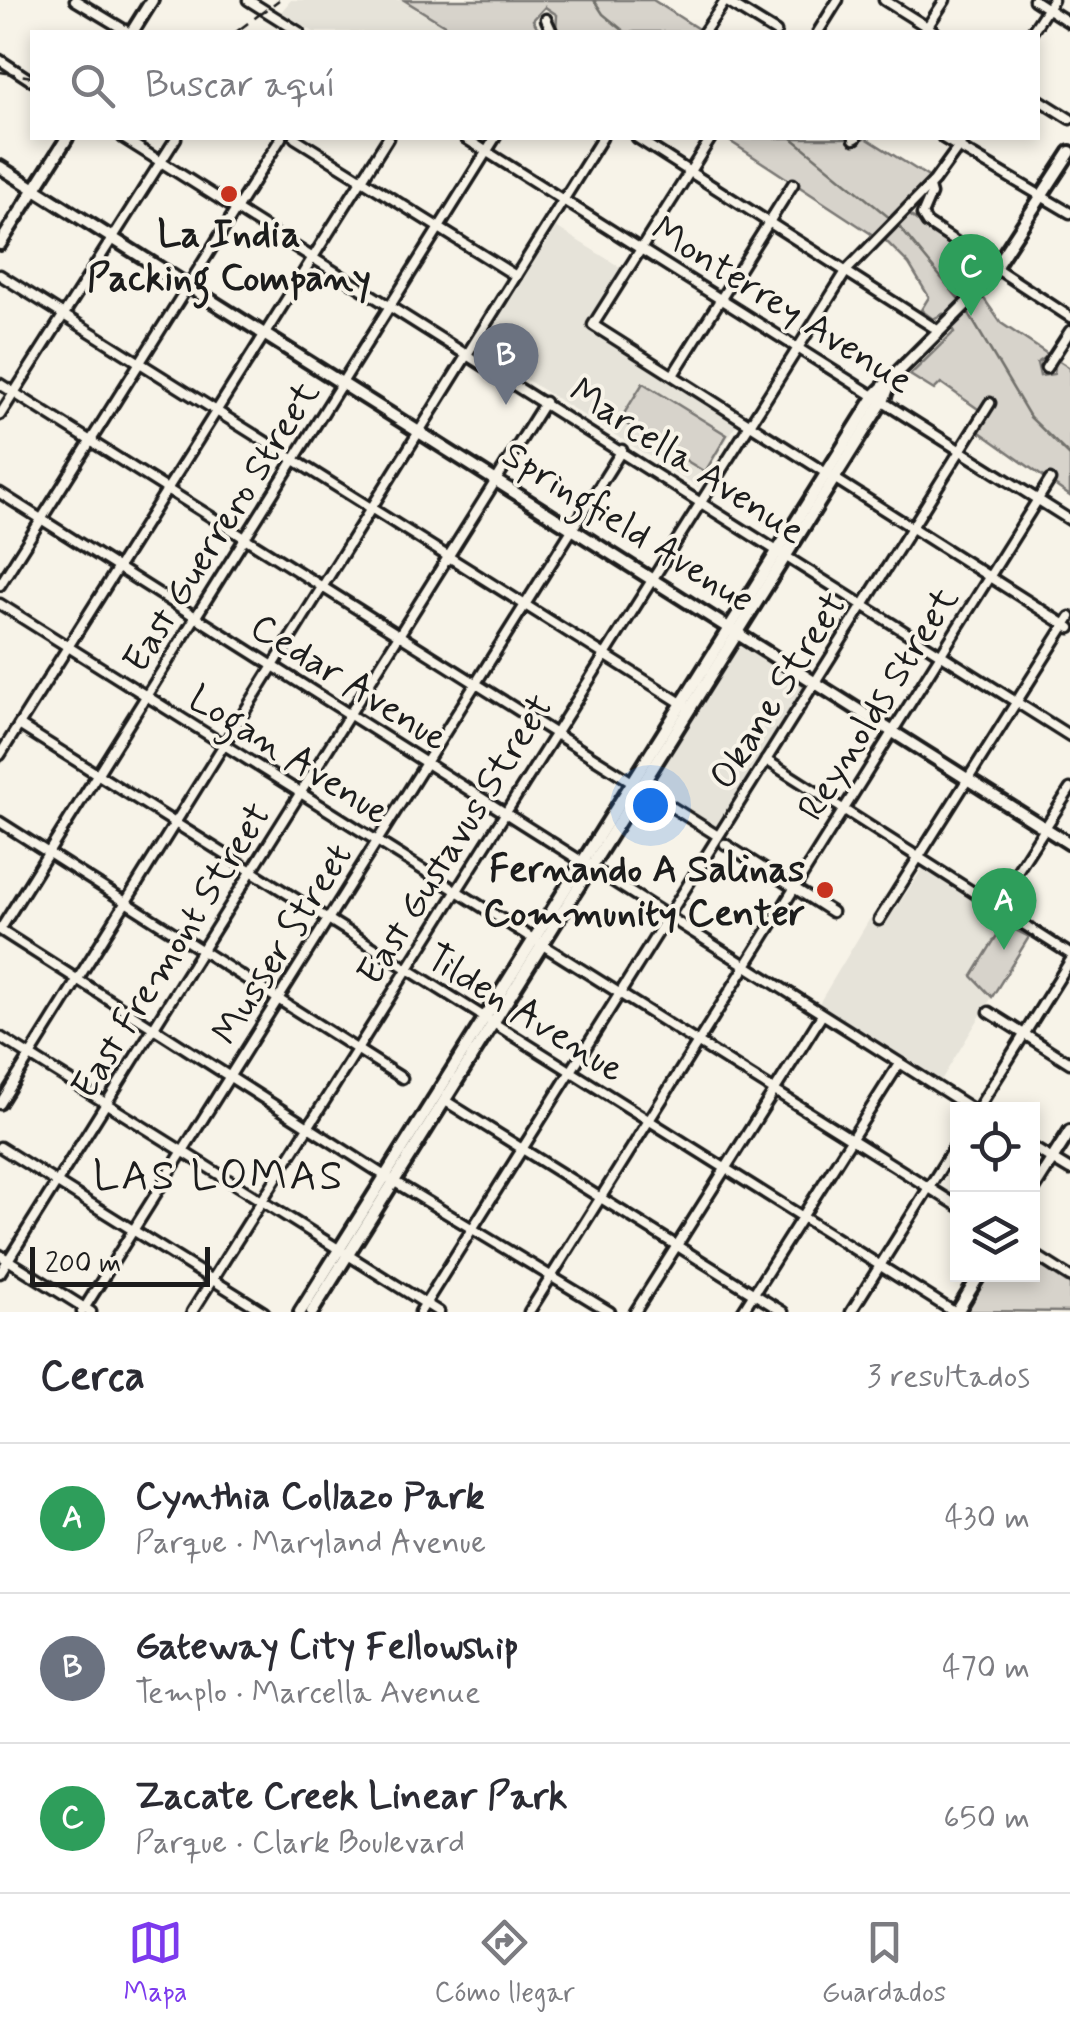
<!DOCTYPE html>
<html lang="es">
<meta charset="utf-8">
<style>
:root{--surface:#fff;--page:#f7f7f7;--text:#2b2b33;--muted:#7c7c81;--line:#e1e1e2;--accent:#7c3aed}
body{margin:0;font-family:Mynerve,sans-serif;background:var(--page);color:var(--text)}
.controls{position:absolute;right:30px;bottom:30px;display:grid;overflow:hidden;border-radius:0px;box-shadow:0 5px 15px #0003}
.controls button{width:90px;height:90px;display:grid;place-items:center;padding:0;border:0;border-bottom:2px solid var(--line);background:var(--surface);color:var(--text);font:50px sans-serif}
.scale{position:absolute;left:30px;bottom:25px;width:180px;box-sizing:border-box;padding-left:10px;border:5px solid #1c1c1c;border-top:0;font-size:28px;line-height:35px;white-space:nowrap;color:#1c1c1c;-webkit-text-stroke:8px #f7f3e8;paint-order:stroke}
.you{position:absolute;left:650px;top:805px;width:35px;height:35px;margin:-25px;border:8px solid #fff;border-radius:50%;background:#1a73e8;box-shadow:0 0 0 15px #1a73e833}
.badge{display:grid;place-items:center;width:65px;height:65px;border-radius:50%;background:var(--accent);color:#fff;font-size:32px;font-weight:700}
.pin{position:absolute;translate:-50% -82px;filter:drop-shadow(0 2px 5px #0008)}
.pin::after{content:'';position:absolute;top:52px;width:35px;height:30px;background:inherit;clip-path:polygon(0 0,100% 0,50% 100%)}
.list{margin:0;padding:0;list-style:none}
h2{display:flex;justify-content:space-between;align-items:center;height:130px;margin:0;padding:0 40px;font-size:42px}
h2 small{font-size:32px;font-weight:400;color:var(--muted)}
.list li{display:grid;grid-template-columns:65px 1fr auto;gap:30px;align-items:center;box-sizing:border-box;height:150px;padding:0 40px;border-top:2px solid var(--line)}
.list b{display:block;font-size:38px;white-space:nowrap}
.list p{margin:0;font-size:32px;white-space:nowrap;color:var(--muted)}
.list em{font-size:32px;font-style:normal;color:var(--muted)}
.icon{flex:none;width:55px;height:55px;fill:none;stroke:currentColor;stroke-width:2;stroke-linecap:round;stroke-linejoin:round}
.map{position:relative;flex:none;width:1070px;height:1312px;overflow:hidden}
.search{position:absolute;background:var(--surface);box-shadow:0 5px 15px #0003;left:30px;right:30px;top:30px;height:110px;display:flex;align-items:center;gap:25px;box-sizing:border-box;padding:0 35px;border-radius:0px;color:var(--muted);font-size:38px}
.sheet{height:580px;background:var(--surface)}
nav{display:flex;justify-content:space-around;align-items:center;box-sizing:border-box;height:140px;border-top:2px solid var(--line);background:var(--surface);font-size:28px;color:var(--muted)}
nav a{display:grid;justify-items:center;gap:5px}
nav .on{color:var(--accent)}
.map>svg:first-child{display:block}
.built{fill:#e6e3d9}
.park{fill:#d7d3cb;stroke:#7a7874;stroke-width:2.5}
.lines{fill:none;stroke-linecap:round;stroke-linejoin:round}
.stream{stroke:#72716c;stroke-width:2.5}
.minor-casing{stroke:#1c1c1c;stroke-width:15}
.major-casing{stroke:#1c1c1c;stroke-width:18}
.minor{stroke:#f7f3e8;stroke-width:8}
.major{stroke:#f7f3e8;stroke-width:10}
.rail{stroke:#1c1c1c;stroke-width:2.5;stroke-dasharray:15 8;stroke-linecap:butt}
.poi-dot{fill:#c8321e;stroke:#f7f3e8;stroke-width:4}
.labels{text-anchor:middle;stroke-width:8;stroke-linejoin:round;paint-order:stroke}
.poi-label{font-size:38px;font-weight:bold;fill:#1c1c1c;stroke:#f7f3e8}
.street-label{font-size:38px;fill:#1c1c1c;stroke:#f7f3e8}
.quarter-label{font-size:42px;letter-spacing:2.5px;fill:#1c1c1c;stroke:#f7f3e8}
</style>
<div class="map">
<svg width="1070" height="1312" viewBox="0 0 1070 1312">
<rect width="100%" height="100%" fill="#f7f3e8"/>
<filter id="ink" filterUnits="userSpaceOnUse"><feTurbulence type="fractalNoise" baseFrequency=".01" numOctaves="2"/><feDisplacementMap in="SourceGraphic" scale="20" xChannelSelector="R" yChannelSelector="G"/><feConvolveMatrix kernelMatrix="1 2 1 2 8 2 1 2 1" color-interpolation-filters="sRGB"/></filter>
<g filter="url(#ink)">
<g class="built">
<polygon points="291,0 404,0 456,32 314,32 281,12"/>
<polygon points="556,227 620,267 584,326 738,422 698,487 484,353 487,348 483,344"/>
<polygon points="739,641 806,683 715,828 648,786"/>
<polygon points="923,868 1006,921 972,976 992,997 940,1082 818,1005 869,920 877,913 888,920"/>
</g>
<g class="park">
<polygon points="404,0 653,0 703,32 556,32 557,15 545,7 533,20 540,32 456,32"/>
<polygon points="725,138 866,138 930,178 900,208 982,268 973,283 1001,323 1049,355 1037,363 1040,376 1054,374 1056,359 1070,368 1070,496 977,430 993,404 981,411 941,383 934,390 910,375 954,332 943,314 933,319 921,310 929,297 909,264 877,232 873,235"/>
<polygon points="643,383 727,435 705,472 620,420"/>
<polygon points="1004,924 1029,937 992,997 972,976"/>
<polygon points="1033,1261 1070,1285 1070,1312 967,1311 988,1275 1032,1274"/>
</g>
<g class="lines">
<g class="stream">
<polyline points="594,0 603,14 625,32"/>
<polyline points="792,138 891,219"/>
<polyline points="897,224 962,303"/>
<polyline points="966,309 1030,417 1070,456"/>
</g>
<g class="minor-casing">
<g id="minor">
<polyline points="75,0 128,32"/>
<polyline points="248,0 299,32"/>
<polyline points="724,0 776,32"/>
<polyline points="884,0 935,32"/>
<polyline points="1034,0 1070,23"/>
<polyline points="546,19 552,32"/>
<polyline points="704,32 726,0"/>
<polyline points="818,32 838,0"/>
<polyline points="924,32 945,0"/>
<polyline points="1032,32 1053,0"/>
<polyline points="0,60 32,81"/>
<polyline points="1038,99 1070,119"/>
<polyline points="123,138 1070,736"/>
<polyline points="295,138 516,276"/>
<polyline points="465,138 1070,520"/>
<polyline points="637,138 939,331"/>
<polyline points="711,138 593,325 1070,628"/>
<polyline points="943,138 1070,213"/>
<polyline points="854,139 856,138"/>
<polyline points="929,187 931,194 922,215 927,223 1070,317"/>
<polyline points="0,275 686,706"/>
<polyline points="1046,368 1070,331"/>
<polyline points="673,375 793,184"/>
<polyline points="0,384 718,836"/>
<polyline points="0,415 176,138"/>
<polyline points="0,493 974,1110"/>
<polyline points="0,585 281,138"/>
<polyline points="0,604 958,1206"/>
<polyline points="19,725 954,1312"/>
<polyline points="0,755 388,138"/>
<polyline points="766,760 1070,954"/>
<polyline points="0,822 402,1078"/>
<polyline points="725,844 832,912"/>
<polyline points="995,906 1070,789"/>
<polyline points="879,920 1070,617"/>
<polyline points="0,930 495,138"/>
<polyline points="0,930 385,1176 610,1312"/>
<polyline points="989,1012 1070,1063"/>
<polyline points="0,1037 439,1312"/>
<polyline points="444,1100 783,1312"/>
<polyline points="0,1104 602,138"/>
<polyline points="977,1110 1070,961"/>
<polyline points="0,1147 264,1312"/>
<polyline points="1032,1147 1070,1170"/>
<polyline points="1032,1253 1070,1277"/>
<polyline points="0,1255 91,1312"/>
<polyline points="0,1273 545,402"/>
<polyline points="82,1312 622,450"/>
<polyline points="192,1312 847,270 934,181 965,138"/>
<polyline points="420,1312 990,403"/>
<polyline points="529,1312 1050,480"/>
<polyline points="635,1312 822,1015"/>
<polyline points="742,1312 899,1064"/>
<polyline points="851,1312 958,1141"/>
</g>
</g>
<g class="major-casing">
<g id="major">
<polyline points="132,32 152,0"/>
<polyline points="0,167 1070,844"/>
<polyline points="0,244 67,138"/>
<polyline points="1032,1191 1070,1131"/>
<polyline points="300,1312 876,394 981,289 1070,152"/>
<polyline points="312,1312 884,399 890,383"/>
<polyline points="957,1312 980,1274"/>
</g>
</g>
<use href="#minor" class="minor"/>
<use href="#major" class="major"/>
<g class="rail">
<polyline points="236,32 279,0"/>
<polyline points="0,72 32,77"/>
</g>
</g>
</g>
<g class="poi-dot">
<circle cx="229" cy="194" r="10"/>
<circle cx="825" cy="890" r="10"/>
</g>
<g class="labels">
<g class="poi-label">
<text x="229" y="246">La India<tspan x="229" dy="44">Packing Company</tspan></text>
<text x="805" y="881" text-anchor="end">Fernando A Salinas<tspan x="805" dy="44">Community Center</tspan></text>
</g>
<g class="street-label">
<text transform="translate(783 304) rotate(32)" y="13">Monterrey Avenue</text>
<text transform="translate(688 460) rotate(33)" y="13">Marcella Avenue</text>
<text transform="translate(220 526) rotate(-58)" y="13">East Guerrero Street</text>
<text transform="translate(629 526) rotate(32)" y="13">Springfield Avenue</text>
<text transform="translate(350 681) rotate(32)" y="13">Cedar Avenue</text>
<text transform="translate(777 690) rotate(-58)" y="13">Okane Street</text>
<text transform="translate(877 703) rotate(-58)" y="13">Reynolds Street</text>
<text transform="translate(290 754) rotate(32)" y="13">Logan Avenue</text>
<text transform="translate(454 839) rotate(-58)" y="13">East Gustavus Street</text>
<text transform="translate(281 943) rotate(-58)" y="13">Musser Street</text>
<text transform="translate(170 950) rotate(-58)" y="13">East Fremont Street</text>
<text transform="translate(526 1012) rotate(32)" y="13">Tilden Avenue</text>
</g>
<g class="quarter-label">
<text x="219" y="1189">LAS LOMAS</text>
</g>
</g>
</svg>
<div class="controls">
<button><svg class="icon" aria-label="locate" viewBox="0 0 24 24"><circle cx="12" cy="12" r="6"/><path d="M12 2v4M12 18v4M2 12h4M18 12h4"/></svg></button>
<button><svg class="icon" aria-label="layers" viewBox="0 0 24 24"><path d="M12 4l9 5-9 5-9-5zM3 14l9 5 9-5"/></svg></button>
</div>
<div class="scale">200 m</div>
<div class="you"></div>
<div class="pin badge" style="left:1004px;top:950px;background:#2e9e5b">A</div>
<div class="pin badge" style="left:506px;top:405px;background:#6b7280">B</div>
<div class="pin badge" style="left:971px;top:316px;background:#2e9e5b">C</div>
<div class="search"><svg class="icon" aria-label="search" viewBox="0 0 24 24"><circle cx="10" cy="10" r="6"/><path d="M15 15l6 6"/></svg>Buscar aquí</div>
</div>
<section class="sheet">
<h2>Cerca<small>3 resultados</small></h2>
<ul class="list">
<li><span class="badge" style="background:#2e9e5b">A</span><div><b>Cynthia Collazo Park</b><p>Parque · Maryland Avenue</p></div><em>430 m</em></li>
<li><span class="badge" style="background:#6b7280">B</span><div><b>Gateway City Fellowship</b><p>Templo · Marcella Avenue</p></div><em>470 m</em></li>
<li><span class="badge" style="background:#2e9e5b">C</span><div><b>Zacate Creek Linear Park</b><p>Parque · Clark Boulevard</p></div><em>650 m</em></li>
</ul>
</section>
<nav>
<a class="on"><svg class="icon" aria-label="map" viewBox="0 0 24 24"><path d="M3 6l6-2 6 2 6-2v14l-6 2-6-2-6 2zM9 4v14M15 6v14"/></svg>Mapa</a>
<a><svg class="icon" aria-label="directions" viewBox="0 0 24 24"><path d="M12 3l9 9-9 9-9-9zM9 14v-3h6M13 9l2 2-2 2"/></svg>Cómo llegar</a>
<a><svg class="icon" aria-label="saved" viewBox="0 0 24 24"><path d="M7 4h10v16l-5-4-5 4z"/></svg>Guardados</a>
</nav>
